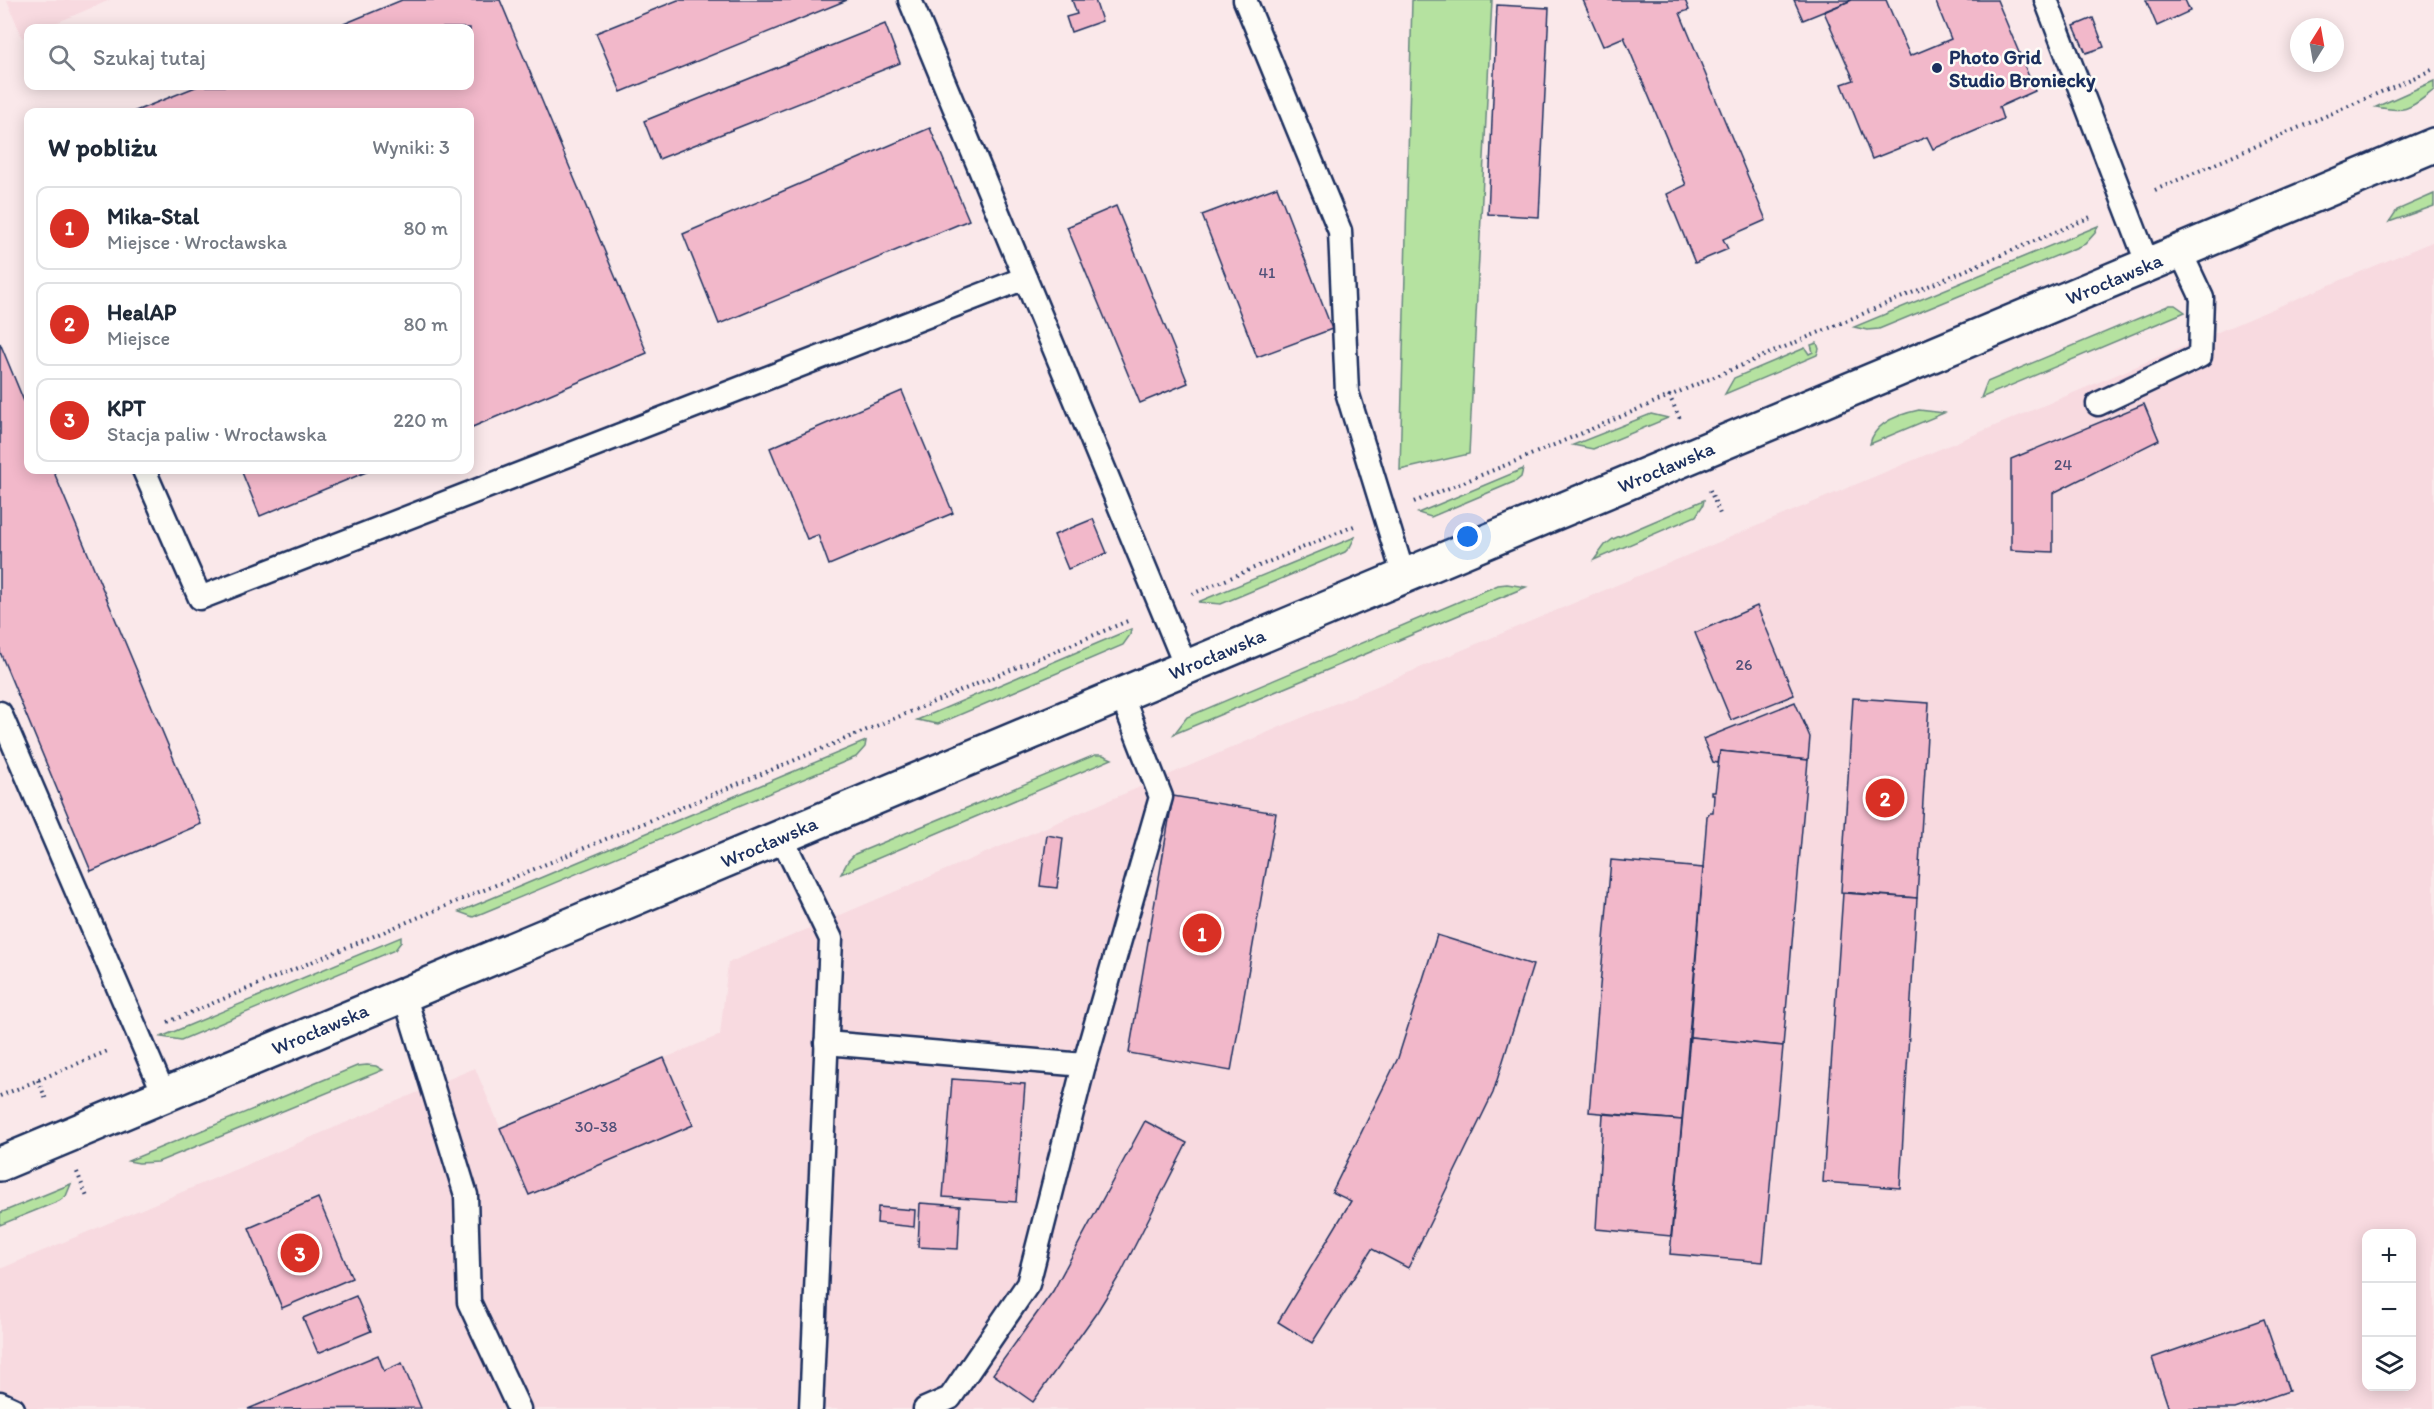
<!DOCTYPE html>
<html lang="pl">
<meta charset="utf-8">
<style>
:root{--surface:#fff;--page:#f6f6f7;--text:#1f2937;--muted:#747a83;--line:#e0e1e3;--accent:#d93025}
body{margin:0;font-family:Itim,sans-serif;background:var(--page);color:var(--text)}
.controls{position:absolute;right:18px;bottom:18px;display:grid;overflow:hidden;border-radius:12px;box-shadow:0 3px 15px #0003}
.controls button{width:54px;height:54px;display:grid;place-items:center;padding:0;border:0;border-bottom:2px solid var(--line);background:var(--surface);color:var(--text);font:30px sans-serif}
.compass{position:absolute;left:2290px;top:18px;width:54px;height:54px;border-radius:50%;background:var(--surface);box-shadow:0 3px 15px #0003;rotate:11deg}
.you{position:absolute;left:1468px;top:537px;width:21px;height:21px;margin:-15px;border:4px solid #fff;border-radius:50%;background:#1a73e8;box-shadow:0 0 0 9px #1a73e833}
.badge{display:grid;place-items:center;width:39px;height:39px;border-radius:50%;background:var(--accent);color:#fff;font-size:20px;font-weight:700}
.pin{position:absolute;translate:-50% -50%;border:3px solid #fff;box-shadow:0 2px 6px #0006}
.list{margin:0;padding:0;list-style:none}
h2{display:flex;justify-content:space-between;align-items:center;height:78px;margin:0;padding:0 24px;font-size:26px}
h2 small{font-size:20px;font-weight:400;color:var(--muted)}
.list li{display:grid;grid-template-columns:39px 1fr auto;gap:18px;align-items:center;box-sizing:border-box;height:84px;margin:0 12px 12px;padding:0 12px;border:2px solid var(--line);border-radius:12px}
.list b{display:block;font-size:22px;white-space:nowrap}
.list p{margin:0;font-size:20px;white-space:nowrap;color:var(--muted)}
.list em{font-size:20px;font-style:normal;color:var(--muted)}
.icon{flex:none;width:33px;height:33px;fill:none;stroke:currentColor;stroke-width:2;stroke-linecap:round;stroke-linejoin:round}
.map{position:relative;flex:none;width:2434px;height:1409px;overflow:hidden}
.search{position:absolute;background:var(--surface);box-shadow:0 3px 15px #0003;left:24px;top:24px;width:450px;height:66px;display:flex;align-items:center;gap:15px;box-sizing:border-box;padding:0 21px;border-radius:12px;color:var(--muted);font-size:22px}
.panel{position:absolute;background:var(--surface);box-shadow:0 3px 15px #0003;left:24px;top:108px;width:450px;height:366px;border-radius:12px}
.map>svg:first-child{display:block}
.built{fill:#f8dae0;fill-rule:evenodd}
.green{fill:#b5e2a0;stroke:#68887f;stroke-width:1.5}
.building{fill:#f2b8ca;stroke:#1b2f5e;stroke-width:1.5}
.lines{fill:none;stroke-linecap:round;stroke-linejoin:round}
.lane-casing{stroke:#1b2f5e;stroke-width:27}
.secondary-casing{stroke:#1b2f5e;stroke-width:38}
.path{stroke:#1b2f5e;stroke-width:4;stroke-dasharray:1.5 4.5;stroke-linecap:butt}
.lane{stroke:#fdfcf7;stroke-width:22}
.secondary{stroke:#fdfcf7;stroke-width:33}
.poi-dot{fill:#1b2f5e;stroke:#fdfcf7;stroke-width:2}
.labels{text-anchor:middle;stroke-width:5;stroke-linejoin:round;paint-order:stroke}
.number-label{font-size:16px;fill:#515179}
.poi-label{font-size:20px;font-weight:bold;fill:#1b2f5e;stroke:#fdfcf7;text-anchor:start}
.street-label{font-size:20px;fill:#1b2f5e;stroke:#fdfcf7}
</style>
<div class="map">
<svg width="2434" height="1409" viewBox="0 0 2434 1409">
<rect width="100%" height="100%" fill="#fae8ea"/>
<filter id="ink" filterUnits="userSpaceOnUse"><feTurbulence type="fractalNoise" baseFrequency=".0167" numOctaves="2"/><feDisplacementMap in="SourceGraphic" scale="12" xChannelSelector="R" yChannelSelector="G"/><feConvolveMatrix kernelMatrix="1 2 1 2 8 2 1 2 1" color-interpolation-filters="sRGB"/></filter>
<g filter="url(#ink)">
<g class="built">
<polygon points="7,0 110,0 44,28 28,28 28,35 22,38"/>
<path d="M2434 241V1409H0V1269L475 1068 500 1127 720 1035 728 963 1327 707ZM2366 1234H2412V1386H2366Z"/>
</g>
<g class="green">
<polygon points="1412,0 1492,0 1469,454 1400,470"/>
<path d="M2434 81V90C2409 109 2407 113 2376 107Z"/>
<polygon points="2434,194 2434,206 2389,222 2397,210"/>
<polygon points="2098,226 2095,233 2085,244 1879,329 1867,330 1854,327"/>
<polygon points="2170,305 2175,305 2185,312 1981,398 1987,382"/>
<polygon points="1817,343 1819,349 1817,355 1725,394 1734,378 1805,348 1809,354 1813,352 1811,345"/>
<path d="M1919 410 1944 413 1870 444C1874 423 1900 414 1919 410Z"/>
<polygon points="1651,414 1668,418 1593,449 1573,445"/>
<polygon points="1523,469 1521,477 1516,481 1431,517 1418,513"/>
<polygon points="1704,500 1703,505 1696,516 1594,560 1605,545 1613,539"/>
<polygon points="1355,537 1350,547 1345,552 1221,604 1198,602"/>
<polygon points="1507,584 1526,587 1174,734 1187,717 1498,585"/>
<polygon points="1131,629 1130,635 1123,645 938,724 917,720"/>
<polygon points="866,741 865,747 856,757 473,917 459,912"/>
<polygon points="1095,755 1103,755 1112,759 841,874 848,861 855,854"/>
<polygon points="401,937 401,942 395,950 181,1040 161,1037"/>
<polygon points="367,1065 376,1066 383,1070 158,1162 139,1163 128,1161 357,1066"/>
<polygon points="71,1184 66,1196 59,1201 0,1225 0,1213"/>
</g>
<g class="building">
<polygon points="402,0 500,0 647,353 470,428 470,112 133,112 198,86 470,86 470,28 334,28"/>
<polygon points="678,0 847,0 621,92 596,33"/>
<polygon points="1072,0 1095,0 1102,21 1071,32 1066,17 1077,14"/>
<polygon points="1583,0 1685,0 1689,10 1680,13 1766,220 1723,239 1728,249 1695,263 1667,194 1686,185 1624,37 1603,46"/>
<polygon points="1794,0 1852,0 1803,20"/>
<polygon points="1852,0 1886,0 1910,56 1951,39 1935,0 1997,0 2035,91 1999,107 2003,119 1933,149 1927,137 1872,159 1842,84 1854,80 1824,12"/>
<polygon points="2146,0 2185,0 2190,11 2157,26"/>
<polygon points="1497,5 1549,8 1539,217 1488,214"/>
<polygon points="2093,18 2104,47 2086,53 2074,26"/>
<polygon points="885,24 900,63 659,159 644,121"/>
<polygon points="930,128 969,220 719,324 683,234"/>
<polygon points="1277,187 1332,329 1257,357 1202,215"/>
<polygon points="1116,206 1188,383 1140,403 1067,227"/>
<polygon points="0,343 28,411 28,470 53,470 201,824 91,871 0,652"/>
<polygon points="902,391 953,513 829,565 818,535 807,539 770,448"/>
<polygon points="2144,404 2159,440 2053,493 2053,552 2011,550 2011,459"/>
<polygon points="241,470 371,470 260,516"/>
<polygon points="1093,519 1107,553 1068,569 1054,535"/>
<polygon points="1757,606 1794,695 1731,720 1695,633"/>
<polygon points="1853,698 1929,703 1917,898 1841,892"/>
<polygon points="1795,702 1810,737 1808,760 1720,751 1718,763 1713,762 1703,739"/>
<polygon points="1720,751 1808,760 1783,1046 1690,1037 1707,816 1710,812 1713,812 1714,795 1711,795 1711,792 1715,792"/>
<polygon points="1173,796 1276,813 1231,1071 1129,1053"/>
<polygon points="1047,835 1063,838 1057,888 1040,886"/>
<polygon points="1611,860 1703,868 1682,1120 1589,1112"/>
<polygon points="1843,893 1917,898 1900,1188 1823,1182"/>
<polygon points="1437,935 1533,965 1493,1093 1408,1268 1372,1249 1312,1343 1278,1322 1351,1201 1332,1192 1398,1058"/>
<polygon points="1690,1037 1783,1046 1763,1262 1670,1254"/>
<polygon points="664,1058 693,1125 529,1195 500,1128"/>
<polygon points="952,1079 1025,1084 1016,1202 943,1197"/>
<polygon points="1603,1114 1682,1120 1671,1236 1596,1229"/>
<polygon points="1145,1121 1187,1143 1121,1273 1097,1312 1033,1402 993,1374 1053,1291"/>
<polygon points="318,1198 352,1278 282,1308 249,1228"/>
<polygon points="920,1203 960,1206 958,1249 918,1247"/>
<polygon points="878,1207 915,1210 914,1227 877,1223"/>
<polygon points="356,1296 371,1331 318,1353 303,1318"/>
<polygon points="2264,1319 2289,1391 2235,1409 2169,1409 2152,1358"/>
<polygon points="378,1355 384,1371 402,1363 421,1408 248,1409"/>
</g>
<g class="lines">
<g class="lane-casing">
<g id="lane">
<polyline points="910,0 1186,667"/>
<polyline points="1245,0 1340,231 1347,392 1404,577"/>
<polyline points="2046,0 2148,265"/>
<polyline points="2098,404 2200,356 2202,298 2180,251"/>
<polyline points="144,470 200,598 1025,278"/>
<polyline points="0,713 164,1094"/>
<polyline points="781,836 831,939 811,1409"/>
<polyline points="404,994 466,1195 469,1302 519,1409"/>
<polyline points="826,1043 1084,1065 1028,1284 950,1398 925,1409"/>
<polyline points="1084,1065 1161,797 1121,694"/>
<polyline points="0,1403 13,1409"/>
</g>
</g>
<g class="secondary-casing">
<polyline id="secondary" points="0,1164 2434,145"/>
</g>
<g class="path">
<polyline points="2155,190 2434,69"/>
<polyline points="1669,395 1680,419"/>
<polyline points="1710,490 1720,514"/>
<polyline points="1414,502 1521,459 2093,216"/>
<polyline points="1192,594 1354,526"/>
<polyline points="168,1022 1130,620"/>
<polyline points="38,1080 47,1102"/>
<polyline points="0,1096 110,1050"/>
<polyline points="77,1172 87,1197"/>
</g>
<use href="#lane" class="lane"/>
<use href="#secondary" class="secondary"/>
</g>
</g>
<circle class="poi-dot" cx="1937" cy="68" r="6"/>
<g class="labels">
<g class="number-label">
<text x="1267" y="278">41</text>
<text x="2063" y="470">24</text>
<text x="1744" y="670">26</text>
<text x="596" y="1132">30-38</text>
</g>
<g class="poi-label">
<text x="1949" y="64">Photo Grid<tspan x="1949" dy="23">Studio Broniecky</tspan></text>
</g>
<g class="street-label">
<text transform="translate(2114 279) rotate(-23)" y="7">Wrocławska</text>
<text transform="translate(1666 467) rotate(-23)" y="7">Wrocławska</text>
<text transform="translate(1217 654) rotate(-23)" y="7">Wrocławska</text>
<text transform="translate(769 842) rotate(-23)" y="7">Wrocławska</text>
<text transform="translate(320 1029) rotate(-23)" y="7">Wrocławska</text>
</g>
</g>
</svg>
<div class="controls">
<button>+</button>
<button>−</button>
<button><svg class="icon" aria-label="layers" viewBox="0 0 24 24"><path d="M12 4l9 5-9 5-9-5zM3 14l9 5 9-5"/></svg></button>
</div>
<svg class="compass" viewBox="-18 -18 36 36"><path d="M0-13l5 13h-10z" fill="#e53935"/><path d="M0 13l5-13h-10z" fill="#747a83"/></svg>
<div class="you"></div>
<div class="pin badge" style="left:1202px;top:933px">1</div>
<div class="pin badge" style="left:1885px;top:798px">2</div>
<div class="pin badge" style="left:300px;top:1253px">3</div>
<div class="search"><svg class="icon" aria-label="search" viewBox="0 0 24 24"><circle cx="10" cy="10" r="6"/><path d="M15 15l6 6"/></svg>Szukaj tutaj</div>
<section class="panel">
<h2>W pobliżu<small>Wyniki: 3</small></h2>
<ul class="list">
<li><span class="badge">1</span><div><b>Mika-Stal</b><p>Miejsce · Wrocławska</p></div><em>80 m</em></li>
<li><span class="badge">2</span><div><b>HealAP</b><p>Miejsce</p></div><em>80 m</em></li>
<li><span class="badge">3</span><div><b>KPT</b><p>Stacja paliw · Wrocławska</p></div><em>220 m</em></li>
</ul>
</section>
</div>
